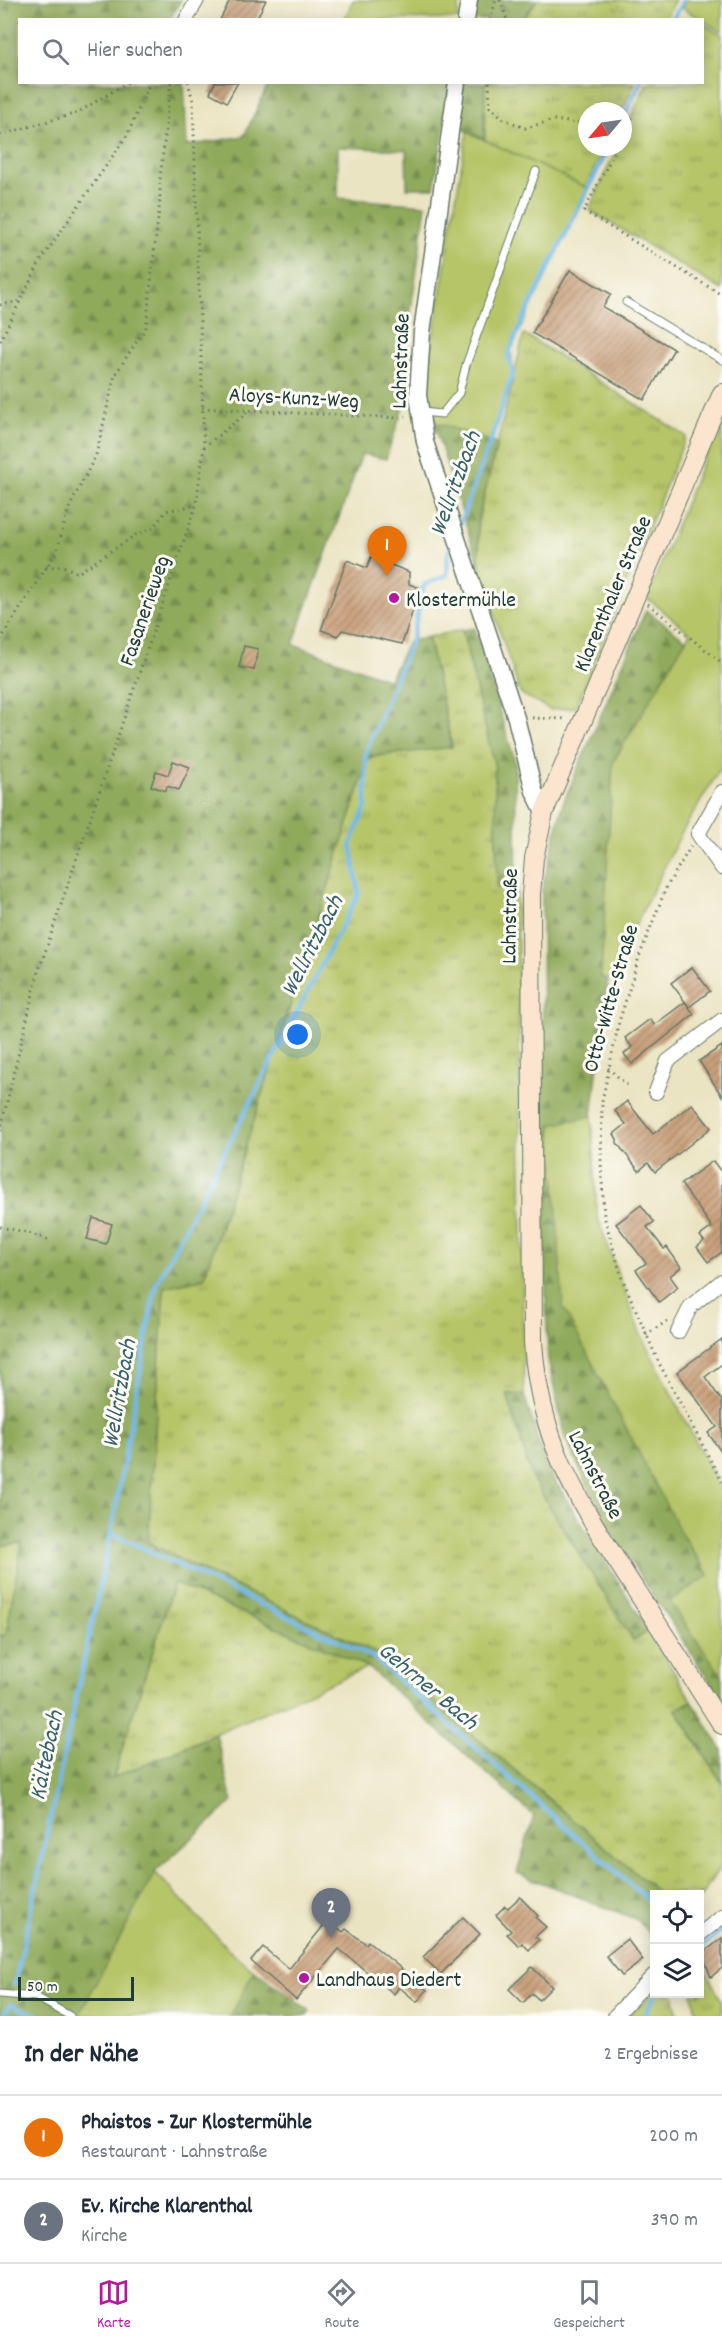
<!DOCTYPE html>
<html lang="de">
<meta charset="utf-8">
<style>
:root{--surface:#fff;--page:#f2f2f3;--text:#1f2937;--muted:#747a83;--line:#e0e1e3;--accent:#b5179e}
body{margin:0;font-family:Dekko,sans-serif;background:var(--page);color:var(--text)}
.controls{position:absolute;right:18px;bottom:18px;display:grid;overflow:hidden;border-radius:0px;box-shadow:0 3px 15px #0003}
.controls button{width:54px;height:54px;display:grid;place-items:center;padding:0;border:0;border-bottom:2px solid var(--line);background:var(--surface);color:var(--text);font:30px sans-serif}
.compass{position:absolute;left:578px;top:102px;width:54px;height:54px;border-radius:50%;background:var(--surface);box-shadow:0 3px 15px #0003;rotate:241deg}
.scale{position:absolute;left:18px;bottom:15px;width:116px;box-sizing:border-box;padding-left:6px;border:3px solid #1f3d34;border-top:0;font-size:16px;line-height:21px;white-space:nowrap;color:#1f3d34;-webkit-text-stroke:4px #fdfcf7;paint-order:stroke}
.you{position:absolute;left:298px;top:1035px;width:21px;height:21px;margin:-15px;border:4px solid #fff;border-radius:50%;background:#1a73e8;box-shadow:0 0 0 9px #1a73e833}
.badge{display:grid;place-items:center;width:39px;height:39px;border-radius:50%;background:var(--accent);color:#fff;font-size:20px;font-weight:700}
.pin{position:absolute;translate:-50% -50px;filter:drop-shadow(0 2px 3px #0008)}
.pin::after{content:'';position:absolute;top:32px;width:21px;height:18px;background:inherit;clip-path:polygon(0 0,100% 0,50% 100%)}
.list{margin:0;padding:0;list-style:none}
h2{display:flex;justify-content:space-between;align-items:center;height:78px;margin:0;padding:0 24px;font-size:26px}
h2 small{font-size:20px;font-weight:400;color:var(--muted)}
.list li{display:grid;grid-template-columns:39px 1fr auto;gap:18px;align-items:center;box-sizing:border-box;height:84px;padding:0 24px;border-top:2px solid var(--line)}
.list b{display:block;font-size:22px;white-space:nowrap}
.list p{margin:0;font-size:20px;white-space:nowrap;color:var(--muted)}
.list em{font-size:20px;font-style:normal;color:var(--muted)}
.icon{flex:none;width:33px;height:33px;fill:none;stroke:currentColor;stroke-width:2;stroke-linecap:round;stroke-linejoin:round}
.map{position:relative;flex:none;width:722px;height:2016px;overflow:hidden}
.search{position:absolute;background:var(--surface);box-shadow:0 3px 15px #0003;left:18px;right:18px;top:18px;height:66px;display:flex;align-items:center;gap:15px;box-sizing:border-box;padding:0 21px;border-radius:0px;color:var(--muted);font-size:22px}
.sheet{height:246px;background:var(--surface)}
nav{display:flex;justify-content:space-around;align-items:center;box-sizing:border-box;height:84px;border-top:2px solid var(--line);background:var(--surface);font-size:16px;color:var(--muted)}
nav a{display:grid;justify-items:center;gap:3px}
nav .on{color:var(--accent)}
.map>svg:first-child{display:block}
.grass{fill:url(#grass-tufts);stroke:#6a814e;stroke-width:1.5}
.forest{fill:url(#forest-firs);stroke:#587448;stroke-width:1.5}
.green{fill:#b6c568;stroke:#6a814e;stroke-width:1.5}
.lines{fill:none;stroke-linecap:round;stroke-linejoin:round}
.stream{stroke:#71b8e8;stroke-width:4.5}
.building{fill:url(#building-hatch)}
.service-casing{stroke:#676;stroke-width:9}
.minor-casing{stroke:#676;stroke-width:16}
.tertiary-casing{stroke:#676;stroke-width:19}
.secondary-casing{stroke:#676;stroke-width:20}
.path{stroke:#676;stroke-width:3;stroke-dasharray:1.5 4.5;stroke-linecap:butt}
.service{stroke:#fff;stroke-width:7}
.minor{stroke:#fff;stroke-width:14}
.tertiary{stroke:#fff;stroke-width:16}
.secondary{stroke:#fbe5cf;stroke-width:18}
.poi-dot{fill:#b5179e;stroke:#fdfcf7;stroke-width:2}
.labels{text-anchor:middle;stroke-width:6;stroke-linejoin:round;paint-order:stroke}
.street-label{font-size:22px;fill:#1f3d34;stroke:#fdfcf7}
.poi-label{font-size:22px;fill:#1f3d34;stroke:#fdfcf7;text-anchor:start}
.water-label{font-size:24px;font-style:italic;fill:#38626a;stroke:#fdfcf7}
</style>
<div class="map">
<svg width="722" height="2016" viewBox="0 0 722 2016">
<defs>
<pattern id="grass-tufts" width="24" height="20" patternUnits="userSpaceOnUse" patternTransform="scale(1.5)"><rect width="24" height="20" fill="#b6c568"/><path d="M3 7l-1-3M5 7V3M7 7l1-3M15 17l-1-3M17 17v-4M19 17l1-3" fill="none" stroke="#93a156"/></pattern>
<pattern id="forest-firs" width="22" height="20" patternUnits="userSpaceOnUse" patternTransform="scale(1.5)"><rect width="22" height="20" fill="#90aa5c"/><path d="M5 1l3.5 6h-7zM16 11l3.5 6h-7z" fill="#758c4d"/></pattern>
<pattern id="building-hatch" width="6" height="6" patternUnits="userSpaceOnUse" patternTransform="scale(1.5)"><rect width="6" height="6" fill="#c9a07b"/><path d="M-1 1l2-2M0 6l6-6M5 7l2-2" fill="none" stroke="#a38466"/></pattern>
</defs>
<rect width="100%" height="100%" fill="#fdfcf7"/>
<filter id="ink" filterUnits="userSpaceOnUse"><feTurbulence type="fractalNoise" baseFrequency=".0167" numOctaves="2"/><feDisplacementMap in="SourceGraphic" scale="12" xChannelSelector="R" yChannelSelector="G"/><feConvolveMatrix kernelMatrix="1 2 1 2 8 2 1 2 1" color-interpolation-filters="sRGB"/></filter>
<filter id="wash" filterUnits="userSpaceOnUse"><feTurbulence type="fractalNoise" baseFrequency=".008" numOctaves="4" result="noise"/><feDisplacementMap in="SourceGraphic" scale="24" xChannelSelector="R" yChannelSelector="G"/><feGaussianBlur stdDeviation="1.35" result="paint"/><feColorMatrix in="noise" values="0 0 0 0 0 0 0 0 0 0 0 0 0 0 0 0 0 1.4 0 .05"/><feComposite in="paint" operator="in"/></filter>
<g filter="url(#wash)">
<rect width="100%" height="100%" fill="#ebe4c3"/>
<g class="grass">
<polygon points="537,0 675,0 665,19 524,19"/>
<polygon points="703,24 722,35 722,290 589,210 617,147 623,147 623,134 647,83 702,82"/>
<polygon points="485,83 485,82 635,83 622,111 587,111 587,147 605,147 585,187 485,140"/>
<polygon points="524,334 686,436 576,707 550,710 520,693 480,570 478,521"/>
<polygon points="462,630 495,767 497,888 517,888 524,1395 507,1394 532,1478 633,1640 649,1631 692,1701 676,1710 722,1783 722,1864 700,1898 700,1894 660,1894 378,1654 181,1560 148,1542 164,1287 204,1278 369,757 452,746 428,637"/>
<polygon points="22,1542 6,1635 0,1636 0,1546"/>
<polygon points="174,1583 368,1667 113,1778"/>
<polygon points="700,1959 722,2002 722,2016 697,2016 692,1994 700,1994"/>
<polygon points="654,1992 673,1994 678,2016 628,2016"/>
</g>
<g class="forest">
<polygon points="0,0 181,0 170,19 20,20 20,82 184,83 187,146 244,136 269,83 451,83 434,188 407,188 406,150 338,147 338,198 426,205 400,387 402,410 386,459 362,454 293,644 389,680 408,642 428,637 452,747 369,757 204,1278 164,1287 148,1542 181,1560 378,1654 660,1894 654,1894 654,1940 638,1920 517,1873 534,1816 368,1667 174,1583 113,1778 216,1734 232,1802 155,1872 80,2014 81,2016 0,2016 0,1636 6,1635 22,1543 0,1546"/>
<polygon points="471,0 537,0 523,19 469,20"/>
<polygon points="462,83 485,83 484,139 456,126"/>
<polygon points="433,421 497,444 477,523 480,569"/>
<polygon points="646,610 686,640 613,762 601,977 608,980 592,1116 551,1126 682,1535 709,1576 670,1602 722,1676 722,1700 608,1527 565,1438 548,1360 544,1233 542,890 563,803"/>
<polygon points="475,628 515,762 517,888 497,888 495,767 462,630"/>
<polygon points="507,1394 524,1395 548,1470 649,1631 633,1640 532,1478"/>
<polygon points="692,1701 722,1750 722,1783 676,1709"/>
<polygon points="254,1970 310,2011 307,2016 231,2016"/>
</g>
<g class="green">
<polygon points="353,0 459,0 458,19 344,20"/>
<polygon points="685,0 722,0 722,32 682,8"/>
<polygon points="467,132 588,188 511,349 513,372 490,441 435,422 424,392"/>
<polygon points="722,414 722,766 682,832 608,980 601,977 613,762 690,633 647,598"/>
<polygon points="592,1116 597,1216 640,1333 722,1492 722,1676 670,1602 709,1575 682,1535 563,1307 551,1125"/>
<polygon points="155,1872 232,1953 254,1970 231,2016 79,2015"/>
</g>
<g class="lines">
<g class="stream">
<polyline points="673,20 683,0"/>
<polyline points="623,118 641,82"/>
<polyline points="458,528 491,441 513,372 508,356 521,324 609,147"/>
<polyline points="111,1533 373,1657 654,1905"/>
<polyline points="700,1948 722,1931"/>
<polyline points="15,1984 111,1533 156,1284 359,893 351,844 366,806 366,752 412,639 424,585 447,575 448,554 453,541"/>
<polyline points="3,2016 10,2005 40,2016"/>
<polyline points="644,2016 656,1994"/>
</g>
</g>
<g id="blocks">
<g class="building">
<polygon points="230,0 266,0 256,20 220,20"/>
<polygon points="215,82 238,82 227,102 210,93"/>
<polygon points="570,270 611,294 603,307 674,349 644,400 532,333"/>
<polygon points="371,557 409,572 409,584 420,588 402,644 342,630 338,636 321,630 347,560 367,568"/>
<polygon points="244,646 258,649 254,670 239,667"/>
<polygon points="173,761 190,767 179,790 167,786 166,791 151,786 156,771 168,775"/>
<polygon points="692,967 710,991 689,1007 671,983"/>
<polygon points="685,1002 694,1014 632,1064 624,1054 632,1047 625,1038 650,1019 654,1025"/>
<polygon points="722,1046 722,1096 699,1061"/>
<polygon points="627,1101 653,1134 692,1104 711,1128 655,1172 648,1163 639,1171 617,1143 617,1139 614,1134 626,1124 615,1111"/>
<polygon points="713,1161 722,1173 722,1252 708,1262 697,1247 704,1241 700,1236 712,1227 681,1184"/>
<polygon points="641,1205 654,1222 647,1227 664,1249 667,1247 681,1267 670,1276 678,1287 659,1302 636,1270 646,1263 616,1224"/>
<polygon points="93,1218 112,1224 106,1244 87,1239"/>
<polygon points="722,1339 722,1364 705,1377 722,1401 722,1453 708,1433 717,1427 677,1372"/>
<polygon points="520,1897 538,1916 536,1918 546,1927 535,1937 539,1940 529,1950 522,1943 519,1946 507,1934 511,1931 496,1915 505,1906 508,1908"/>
<polygon points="463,1917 480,1934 441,1974 423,1957"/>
<polygon points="328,1920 343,1932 346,1929 366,1944 368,1941 427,1990 417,2002 399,1987 394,1994 339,1949 296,2000 251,1961 263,1947 289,1969"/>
<polygon points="722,1938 722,1968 711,1977 702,1954"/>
<polygon points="627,1939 643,1960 622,1976 606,1956"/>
<polygon points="532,1967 552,1987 539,2000 532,1993 523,2003 509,1989"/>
</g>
</g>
</g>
<g filter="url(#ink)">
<use href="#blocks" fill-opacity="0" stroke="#676" stroke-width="1.5"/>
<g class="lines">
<g class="service-casing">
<g id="service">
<polyline points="626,302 722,360"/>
<polyline points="422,412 442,414 459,393 466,365 536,171"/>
<polyline points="0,1994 36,1997 70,2016"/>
</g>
</g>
<g class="minor-casing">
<g id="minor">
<polyline points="186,20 197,0"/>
<polyline points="722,792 698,834 722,868"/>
<polyline points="656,1092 668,1061 722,1020"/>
<polyline points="678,1332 691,1306 722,1281"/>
<polyline points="700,1934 722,1917"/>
<polyline points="615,2016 654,1975"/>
</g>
</g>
<g class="tertiary-casing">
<g id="tertiary">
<polyline points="466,20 469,0"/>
<polyline points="457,82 422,332 418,395 425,442 516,718 534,791 544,812"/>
</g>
</g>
<g class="secondary-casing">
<path id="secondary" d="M722 393 544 812 534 858 531 895 533 1342C540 1445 577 1498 631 1583 662 1630 692 1678 722 1725"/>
</g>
<g class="path">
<polyline points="500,0 507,20"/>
<polyline points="490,20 496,0"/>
<polyline points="489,82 490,107 504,119 525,128 554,120 576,123 587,121"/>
<polyline points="0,135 77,113 128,82"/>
<polyline points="623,135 634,114"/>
<polyline points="617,147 584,211 722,295"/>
<polyline points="0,305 21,301"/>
<polyline points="0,341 41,260 128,134 150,82"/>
<polyline points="202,408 398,418 406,416"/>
<polyline points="204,447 249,411"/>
<polyline points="46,567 63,566 78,573 137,534 153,528 166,511 196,505"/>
<polyline points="648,604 722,663"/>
<polyline points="0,640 57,551 68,510 96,455 115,375 146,327 160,200 160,179 171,82"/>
<polyline points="532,718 568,719"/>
<polyline points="691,846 666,888 639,957 619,1022 602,1101 601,1162 604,1216 622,1278 658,1361 722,1482"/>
<polyline points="608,1068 627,1085"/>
<polyline points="0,1131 38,973 196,505 204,447 193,101 188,82"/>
<polyline points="0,1227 26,1232 49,1240"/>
<polyline points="646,1335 667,1321"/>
</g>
<use href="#service" class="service"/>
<use href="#minor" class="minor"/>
<use href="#tertiary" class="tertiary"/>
<use href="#secondary" class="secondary"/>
</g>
</g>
<g class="poi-dot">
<circle cx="394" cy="598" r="6"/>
<circle cx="304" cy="1978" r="6"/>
</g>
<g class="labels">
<g class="street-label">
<text transform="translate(399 361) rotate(-88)" y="8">Lahnstraße</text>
<text transform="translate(294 396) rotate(3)" y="8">Aloys-Kunz-Weg</text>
<text transform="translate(611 593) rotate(-67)" y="8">Klarenthaler Straße</text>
<text transform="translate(143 610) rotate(-71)" y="8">Fasanerieweg</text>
<text transform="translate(508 916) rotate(-89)" y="8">Lahnstraße</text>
<text transform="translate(609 998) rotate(-74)" y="8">Otto-Witte-Straße</text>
<text transform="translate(597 1474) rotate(63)" y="8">Lahnstraße</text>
</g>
<g class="poi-label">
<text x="406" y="606">Klostermühle</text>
<text x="316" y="1986">Landhaus Diedert</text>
</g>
<g class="water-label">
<text transform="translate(454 483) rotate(-70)" y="8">Wellritzbach</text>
<text transform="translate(311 945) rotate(-63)" y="8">Wellritzbach</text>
<text transform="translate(118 1393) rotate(-80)" y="8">Wellritzbach</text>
<text transform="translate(429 1685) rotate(40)" y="8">Gehrner Bach</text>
<text transform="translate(45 1755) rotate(-78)" y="8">Kältebach</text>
</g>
</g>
</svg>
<div class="controls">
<button><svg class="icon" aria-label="locate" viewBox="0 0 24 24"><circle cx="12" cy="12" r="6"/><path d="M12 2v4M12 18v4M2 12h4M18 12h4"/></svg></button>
<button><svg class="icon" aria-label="layers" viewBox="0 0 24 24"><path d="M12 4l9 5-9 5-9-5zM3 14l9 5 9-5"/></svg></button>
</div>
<svg class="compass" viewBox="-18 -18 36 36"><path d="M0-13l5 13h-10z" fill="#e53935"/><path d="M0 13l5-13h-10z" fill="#747a83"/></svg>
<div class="scale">50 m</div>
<div class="you"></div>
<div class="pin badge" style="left:387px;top:576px;background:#e8710a">1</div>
<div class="pin badge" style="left:331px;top:1938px;background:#6b7280">2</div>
<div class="search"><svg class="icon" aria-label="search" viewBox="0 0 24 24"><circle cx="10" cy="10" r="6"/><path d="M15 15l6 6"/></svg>Hier suchen</div>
</div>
<section class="sheet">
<h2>In der Nähe<small>2 Ergebnisse</small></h2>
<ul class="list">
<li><span class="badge" style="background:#e8710a">1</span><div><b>Phaistos - Zur Klostermühle</b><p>Restaurant · Lahnstraße</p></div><em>200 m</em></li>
<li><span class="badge" style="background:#6b7280">2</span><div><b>Ev. Kirche Klarenthal</b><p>Kirche</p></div><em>390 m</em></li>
</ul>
</section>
<nav>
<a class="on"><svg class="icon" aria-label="map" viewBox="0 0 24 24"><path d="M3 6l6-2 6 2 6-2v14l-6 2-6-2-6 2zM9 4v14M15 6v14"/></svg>Karte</a>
<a><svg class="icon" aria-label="directions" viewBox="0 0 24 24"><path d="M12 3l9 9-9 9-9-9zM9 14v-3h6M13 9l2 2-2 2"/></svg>Route</a>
<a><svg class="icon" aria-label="saved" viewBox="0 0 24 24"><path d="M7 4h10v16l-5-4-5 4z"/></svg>Gespeichert</a>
</nav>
